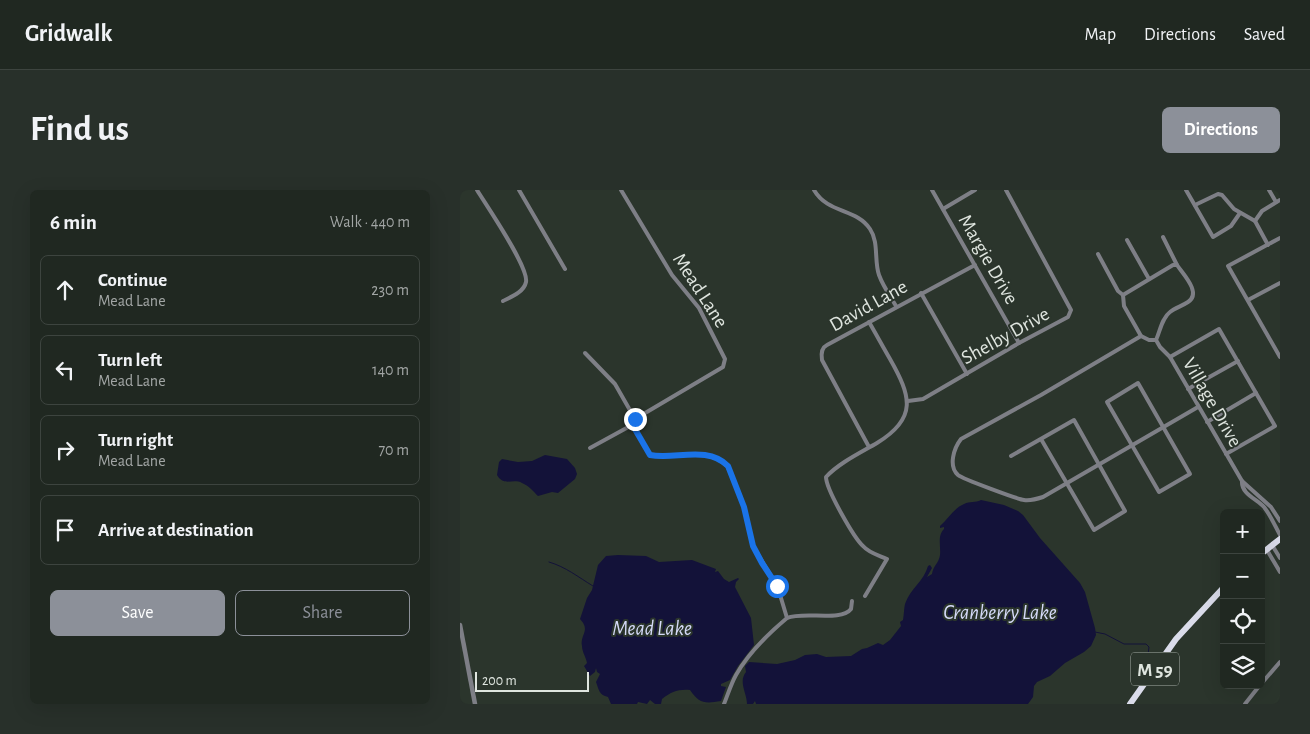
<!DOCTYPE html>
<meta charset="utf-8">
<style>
:root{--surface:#202821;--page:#28302a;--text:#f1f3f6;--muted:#a2a6a5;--line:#3d443f;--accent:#8c9099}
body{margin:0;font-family:"Alegreya Sans",sans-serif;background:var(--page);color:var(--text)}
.controls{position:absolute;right:15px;bottom:15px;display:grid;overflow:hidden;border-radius:8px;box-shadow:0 5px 20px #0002}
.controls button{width:45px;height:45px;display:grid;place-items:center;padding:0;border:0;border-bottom:1px solid var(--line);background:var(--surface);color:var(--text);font:25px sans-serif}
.scale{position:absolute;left:15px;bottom:12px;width:114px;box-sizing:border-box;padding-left:5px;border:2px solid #dfe5df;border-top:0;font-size:14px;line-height:18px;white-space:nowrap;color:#dfe5df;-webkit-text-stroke:4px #2b352c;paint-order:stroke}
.stop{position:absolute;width:15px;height:15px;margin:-11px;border:4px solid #1a73e8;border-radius:50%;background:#fff}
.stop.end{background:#1a73e8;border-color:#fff;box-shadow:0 1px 5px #0008}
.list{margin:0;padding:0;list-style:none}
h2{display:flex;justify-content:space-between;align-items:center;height:65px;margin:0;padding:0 20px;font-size:21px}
h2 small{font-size:16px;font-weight:400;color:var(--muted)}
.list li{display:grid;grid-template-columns:32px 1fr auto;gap:15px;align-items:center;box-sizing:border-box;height:70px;margin:0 10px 10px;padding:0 10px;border:1px solid var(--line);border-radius:8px}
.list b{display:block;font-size:19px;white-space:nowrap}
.list p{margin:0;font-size:16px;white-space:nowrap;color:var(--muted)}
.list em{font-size:16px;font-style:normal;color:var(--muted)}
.actions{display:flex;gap:10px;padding:15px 20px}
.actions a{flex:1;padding:11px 0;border:1px solid var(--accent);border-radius:8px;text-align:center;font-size:18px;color:var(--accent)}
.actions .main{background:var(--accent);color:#fff}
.icon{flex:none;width:28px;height:28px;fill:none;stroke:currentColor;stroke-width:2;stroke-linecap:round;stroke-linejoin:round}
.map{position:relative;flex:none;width:820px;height:514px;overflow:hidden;border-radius:8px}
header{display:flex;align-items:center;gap:30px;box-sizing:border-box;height:70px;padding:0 25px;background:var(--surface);border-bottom:1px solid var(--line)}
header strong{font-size:24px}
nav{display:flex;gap:28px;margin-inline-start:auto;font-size:18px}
.intro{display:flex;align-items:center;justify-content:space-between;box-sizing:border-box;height:120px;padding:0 30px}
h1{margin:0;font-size:35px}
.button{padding:12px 22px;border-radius:8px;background:var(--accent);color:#fff;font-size:18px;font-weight:700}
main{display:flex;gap:30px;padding:0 30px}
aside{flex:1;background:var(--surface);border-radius:8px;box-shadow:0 5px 20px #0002}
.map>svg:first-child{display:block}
.water{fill:#131239}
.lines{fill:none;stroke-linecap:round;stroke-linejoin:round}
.stream{stroke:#131239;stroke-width:1}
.minor{stroke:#7e7f86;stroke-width:4}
.tertiary{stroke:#7e7f86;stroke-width:4.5}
.trunk{stroke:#dadcea;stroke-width:6}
.route{stroke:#1a73e8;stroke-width:6}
.labels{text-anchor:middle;stroke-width:4;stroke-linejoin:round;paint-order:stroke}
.shield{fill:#2b352c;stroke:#a9b0a9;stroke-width:1}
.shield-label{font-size:19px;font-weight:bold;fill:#dfe5df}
.street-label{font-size:20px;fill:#dfe5df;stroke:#2b352c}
.water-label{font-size:21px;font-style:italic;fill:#d4d9f7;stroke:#2b352c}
</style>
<header>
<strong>Gridwalk</strong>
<nav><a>Map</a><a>Directions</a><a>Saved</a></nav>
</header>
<div class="intro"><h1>Find us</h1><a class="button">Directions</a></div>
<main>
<aside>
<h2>6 min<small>Walk · 440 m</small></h2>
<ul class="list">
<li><svg class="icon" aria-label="ahead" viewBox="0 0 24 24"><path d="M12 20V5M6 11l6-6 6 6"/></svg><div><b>Continue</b><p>Mead Lane</p></div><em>230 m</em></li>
<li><svg class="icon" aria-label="left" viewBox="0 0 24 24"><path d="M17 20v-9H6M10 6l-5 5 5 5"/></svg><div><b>Turn left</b><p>Mead Lane</p></div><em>140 m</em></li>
<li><svg class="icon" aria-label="right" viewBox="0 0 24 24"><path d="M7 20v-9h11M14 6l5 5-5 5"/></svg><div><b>Turn right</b><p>Mead Lane</p></div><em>70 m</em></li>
<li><svg class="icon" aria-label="arrive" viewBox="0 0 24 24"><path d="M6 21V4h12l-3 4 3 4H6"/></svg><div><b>Arrive at destination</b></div></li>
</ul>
<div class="actions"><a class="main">Save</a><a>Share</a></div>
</aside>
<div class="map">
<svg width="820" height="514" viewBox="0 0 820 514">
<rect width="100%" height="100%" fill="#2b352c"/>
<g class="water">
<path d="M85 265 107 269 115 278 117 284 115 289 98 303 92 302 78 306C73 301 69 296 62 293 53 288 44 297 37 285L39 272 42 269 58 272 72 271Z"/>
<path d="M521 310 544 315 558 321 563 325 580 348 620 393 625 402 635 438 636 445 631 456 624 462 605 473 590 486 577 492 574 496 573 507 568 514H296L295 511 293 514H287C287 503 278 492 286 482L285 476 289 472 317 474 335 470 345 465 357 464 366 467 391 466 402 459 407 458 418 453 423 455 430 450 441 436 440 432 443 430C444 424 444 418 445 414 450 399 464 391 468 376L470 375 472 378 467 387 472 384C473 376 479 373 480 365 481 356 477 346 484 339V337L480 338V336C488 329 494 318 504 314 510 311 515 313 521 310Z"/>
<path d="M158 365 186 366 199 372 232 370 256 379 255 382 258 381 264 389 269 392 278 388 279 389 276 392 275 397 291 428 294 455 278 476 270 490 261 494V496L266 497 261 511C244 514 239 513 230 500 218 499 211 502 202 509L201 514H195L190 510 187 514 178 512 177 514H151L148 507C139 505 139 500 136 492L140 484 137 482 136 478 135 482 130 486 124 476 127 473C126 467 122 462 122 456 120 444 131 441 120 429L127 408 132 400 138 375 146 366Z"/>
</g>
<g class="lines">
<g class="stream">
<path d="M89 372C106 377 118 387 133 396"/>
<polyline points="635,442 645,444 664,454 686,454 689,457 688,465 691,467"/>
<polyline points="709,478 716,491"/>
</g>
<g class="minor">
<path d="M17 0C26 15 69 77 66 92 64 102 51 107 43 111"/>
<polyline points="59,0 105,79"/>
<path d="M161 0 212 85 239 118 265 169 263 177 175 229 172 235 190 265C215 271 247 254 268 277L284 317 293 356 318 398 327 428C308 444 289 462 276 485 271 494 268 504 264 514"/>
<path d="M354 0C368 24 396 18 410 39 419 52 414 71 419 85 423 96 430 106 436 116"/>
<polyline points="472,0 559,153"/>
<polyline points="726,0 753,47 771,36 780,23"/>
<polyline points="809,0 816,12"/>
<polyline points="735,15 758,4 762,5 774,19 795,31 808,55"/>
<polyline points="483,19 515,0"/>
<polyline points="795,31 802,21 820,10"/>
<polyline points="703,47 717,75"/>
<polyline points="820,48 768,76 820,167"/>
<polyline points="667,50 689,89"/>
<polyline points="638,64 658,101 663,105"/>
<polyline points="461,103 507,184"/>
<path d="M663 105 713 75H717C723 84 742 103 728 112 722 116 715 118 710 122 702 128 700 141 696 150"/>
<polyline points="663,105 664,116 681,146 689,150 696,150"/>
<polyline points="788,110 820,93"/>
<path d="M681 146 581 205 501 249C494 258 488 276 498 285 503 289 557 309 564 310 571 311 577 309 583 307L738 217"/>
<path d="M696 150 700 157 710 167 782 291C781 304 797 309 804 317 811 326 815 336 820 345"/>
<polyline points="125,163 155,194 175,229"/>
<polyline points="710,167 759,139 815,236 766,264"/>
<polygon points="678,193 730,284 699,302 647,212"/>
<polyline points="728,199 778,171"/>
<polyline points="448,211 463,209 559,153 608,127 611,120 546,0"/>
<polyline points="747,232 796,203"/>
<path d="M409 257 362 170C361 164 361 158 367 155L515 75"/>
<polyline points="130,258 172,235"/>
<polyline points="551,266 614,230 665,321 634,340 581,249"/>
<polyline points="782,291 811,317 820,331"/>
<polyline points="812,355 820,368"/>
<polyline points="807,360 820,382"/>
<path d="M405 406 427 369C418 365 409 363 403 356 394 348 366 299 366 287 379 273 400 263 417 253 458 228 451 206 430 169 423 157 416 144 409 132"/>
<path d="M327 428C344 421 381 432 391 419L392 411"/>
<polyline points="801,494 820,472"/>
<polyline points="785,514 800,495"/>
</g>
<polyline class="tertiary" points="0,435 15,514"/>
<g class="trunk">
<polyline points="801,364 820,349"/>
<polyline points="670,514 716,449 764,397"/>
</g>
</g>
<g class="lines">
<path class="route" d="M175 229 172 234 190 265C215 270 247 255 268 276L284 317 293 356 302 373 317 396"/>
</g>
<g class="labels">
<rect class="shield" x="671" y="462.5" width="48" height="33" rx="4"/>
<g class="shield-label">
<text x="695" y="486">M 59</text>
</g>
<g class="street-label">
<text transform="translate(529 69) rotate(60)" y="7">Margie Drive</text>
<text transform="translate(241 100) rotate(57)" y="7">Mead Lane</text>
<text transform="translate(408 115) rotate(-29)" y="7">David Lane</text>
<text transform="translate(545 145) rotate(-29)" y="7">Shelby Drive</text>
<text transform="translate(753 212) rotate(60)" y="7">Village Drive</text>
</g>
<g class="water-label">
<text x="540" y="429">Cranberry Lake</text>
<text x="192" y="445">Mead Lake</text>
</g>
</g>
</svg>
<div class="controls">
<button>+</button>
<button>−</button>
<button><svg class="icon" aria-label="locate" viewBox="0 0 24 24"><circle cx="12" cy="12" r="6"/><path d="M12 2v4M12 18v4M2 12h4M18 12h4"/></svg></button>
<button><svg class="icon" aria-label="layers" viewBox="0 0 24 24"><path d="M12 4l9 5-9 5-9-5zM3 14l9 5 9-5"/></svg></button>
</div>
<div class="scale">200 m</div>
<div class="stop" style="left:317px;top:396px"></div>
<div class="stop end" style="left:175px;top:229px"></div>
</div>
</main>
